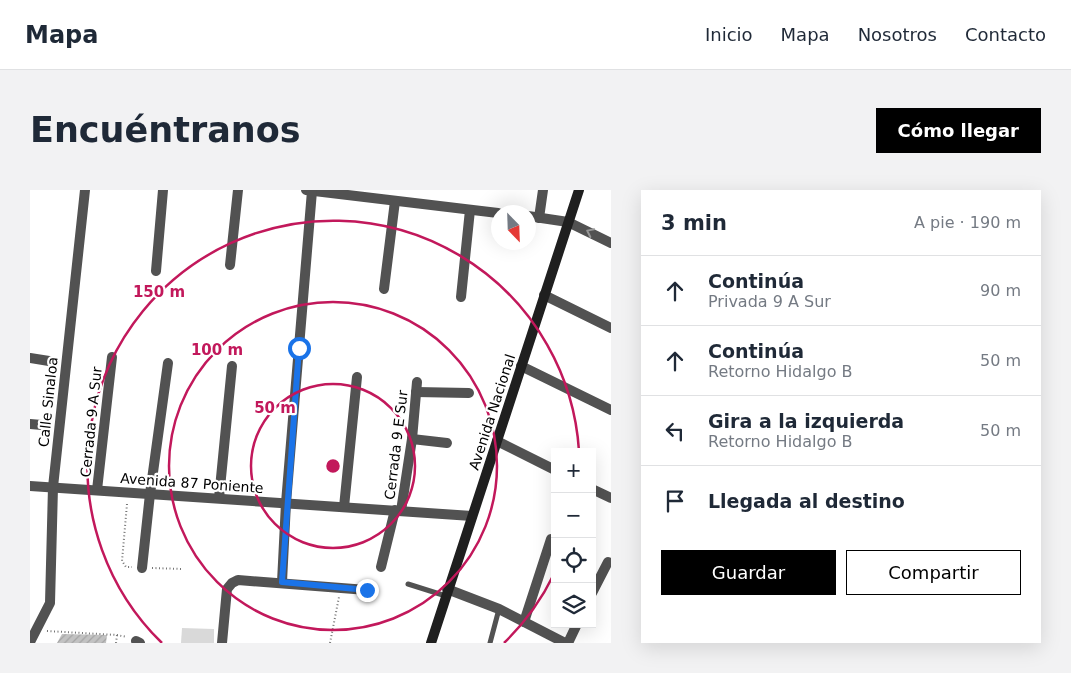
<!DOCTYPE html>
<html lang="es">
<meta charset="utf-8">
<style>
:root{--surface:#fff;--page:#f2f2f3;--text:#1f2937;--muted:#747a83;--line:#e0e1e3;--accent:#000}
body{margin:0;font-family:"DejaVu Sans",sans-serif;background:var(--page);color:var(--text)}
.controls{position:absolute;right:15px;bottom:15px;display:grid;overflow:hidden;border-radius:0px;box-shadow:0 5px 20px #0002}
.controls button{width:45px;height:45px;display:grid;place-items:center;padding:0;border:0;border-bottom:1px solid var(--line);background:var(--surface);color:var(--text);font:25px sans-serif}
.compass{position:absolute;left:461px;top:15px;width:45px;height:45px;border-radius:50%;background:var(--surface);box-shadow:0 5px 20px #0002;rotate:157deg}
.stop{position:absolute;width:15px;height:15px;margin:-11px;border:4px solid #1a73e8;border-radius:50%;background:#fff}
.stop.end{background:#1a73e8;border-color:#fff;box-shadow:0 1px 5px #0008}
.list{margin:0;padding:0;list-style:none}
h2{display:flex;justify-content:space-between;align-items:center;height:65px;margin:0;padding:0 20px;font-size:21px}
h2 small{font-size:16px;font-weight:400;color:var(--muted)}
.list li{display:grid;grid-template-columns:32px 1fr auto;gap:15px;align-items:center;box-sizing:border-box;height:70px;padding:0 20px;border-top:1px solid var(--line)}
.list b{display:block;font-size:19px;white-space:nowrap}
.list p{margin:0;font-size:16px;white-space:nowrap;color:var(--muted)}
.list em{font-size:16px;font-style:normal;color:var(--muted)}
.actions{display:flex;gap:10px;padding:15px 20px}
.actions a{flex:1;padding:11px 0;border:1px solid var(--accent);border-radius:0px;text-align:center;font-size:18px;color:var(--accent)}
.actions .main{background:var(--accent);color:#fff}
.icon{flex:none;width:28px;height:28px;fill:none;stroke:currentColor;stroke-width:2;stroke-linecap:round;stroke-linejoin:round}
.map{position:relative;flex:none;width:581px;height:453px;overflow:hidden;border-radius:0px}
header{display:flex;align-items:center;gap:30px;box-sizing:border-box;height:70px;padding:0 25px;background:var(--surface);border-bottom:1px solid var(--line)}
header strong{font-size:24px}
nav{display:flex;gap:28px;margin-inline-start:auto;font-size:18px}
.intro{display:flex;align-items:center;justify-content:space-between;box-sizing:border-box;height:120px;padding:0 30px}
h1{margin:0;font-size:35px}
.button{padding:12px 22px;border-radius:0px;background:var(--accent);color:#fff;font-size:18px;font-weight:700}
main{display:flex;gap:30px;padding:0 30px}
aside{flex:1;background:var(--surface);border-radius:0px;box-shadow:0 5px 20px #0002}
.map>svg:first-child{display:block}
.park{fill:#d9d9d9}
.building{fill:url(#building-hatch)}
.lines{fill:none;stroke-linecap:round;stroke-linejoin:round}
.path{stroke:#747474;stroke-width:2;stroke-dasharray:1 2.5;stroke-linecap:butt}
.service{stroke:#525252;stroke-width:5}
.minor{stroke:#525252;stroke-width:10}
.secondary{stroke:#1f1f1f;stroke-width:10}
.oneway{stroke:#979797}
.route{stroke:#1a73e8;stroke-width:6}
.ring{fill:none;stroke:#c2185b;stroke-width:2.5}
.labels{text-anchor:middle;stroke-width:4.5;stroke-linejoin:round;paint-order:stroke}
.street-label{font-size:14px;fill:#000;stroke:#fff}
.centre{fill:#c2185b;stroke:#fff;stroke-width:2.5}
.ring-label{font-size:15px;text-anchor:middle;font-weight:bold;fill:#c2185b;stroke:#fff;stroke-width:4.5;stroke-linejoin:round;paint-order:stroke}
</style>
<header>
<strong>Mapa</strong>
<nav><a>Inicio</a><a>Mapa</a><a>Nosotros</a><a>Contacto</a></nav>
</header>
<div class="intro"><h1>Encuéntranos</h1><a class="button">Cómo llegar</a></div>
<main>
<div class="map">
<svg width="581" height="453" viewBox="0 0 581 453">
<defs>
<pattern id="building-hatch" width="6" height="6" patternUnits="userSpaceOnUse" patternTransform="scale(1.25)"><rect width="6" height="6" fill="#c2c2c2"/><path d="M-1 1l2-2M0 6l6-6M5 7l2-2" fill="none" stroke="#a5a5a5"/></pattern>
</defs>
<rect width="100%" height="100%" fill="#fff"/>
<polygon class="park" points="152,438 184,439 184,453 151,453"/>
<polygon class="building" points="32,444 77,445 76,453 27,453"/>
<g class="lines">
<g class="path">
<polyline points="97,314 92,371 96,377 102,377"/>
<polyline points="122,378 152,379"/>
<polyline points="17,441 87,445 97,447"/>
<polyline points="86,453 87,445"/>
<polyline points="300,453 309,407"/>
</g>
<g class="service">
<polyline points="378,394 416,406"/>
<polyline points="460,453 469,419"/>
</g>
<g class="minor">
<polyline points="276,0 468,23"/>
<polyline points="498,26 538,32 581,53"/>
<polyline points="509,28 513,0"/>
<polyline points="200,75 208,0"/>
<polyline points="126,81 133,0"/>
<polyline points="354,99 365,11"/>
<polyline points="514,105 581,138"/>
<polyline points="431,107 440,20"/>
<polyline points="0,168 19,171"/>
<polyline points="491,176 581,220"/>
<polyline points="386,202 439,203"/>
<polyline points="0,234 12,235"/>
<polyline points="382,249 417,253"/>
<polyline points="467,251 525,280"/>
<polyline points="0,296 442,326"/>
<polyline points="562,299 581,308"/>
<polyline points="67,300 82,167"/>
<polyline points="189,308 202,176"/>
<polyline points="314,317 327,187"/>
<polyline points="371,321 382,249 387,192"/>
<polyline points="351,377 365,320"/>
<polyline points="112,378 120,304 138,173"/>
<polyline points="252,392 256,313 282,1"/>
<polyline points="417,399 469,419 535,453"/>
<polyline points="562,403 578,372"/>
<polyline points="494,432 521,349"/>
<polyline points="106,451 110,453"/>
<polyline points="0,452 20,413 23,297 55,0"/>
<polyline points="192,453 197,399 202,393 208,390 337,400"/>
<polyline points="538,453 547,434"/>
</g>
<polyline class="secondary" points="401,453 549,0"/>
</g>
<defs><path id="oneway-chevron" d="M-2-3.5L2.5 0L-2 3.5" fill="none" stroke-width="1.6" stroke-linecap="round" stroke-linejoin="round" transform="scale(1.25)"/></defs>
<use class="oneway" href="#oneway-chevron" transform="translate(560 42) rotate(-154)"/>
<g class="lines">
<polyline class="route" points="269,158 252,392 337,400"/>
</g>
<g class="ring">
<circle cx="303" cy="276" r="82"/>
<circle cx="303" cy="276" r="164"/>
<path d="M524 384A246 246 0 0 1 474 453M132 453A246 246 0 1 1 549 261"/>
</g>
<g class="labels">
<g class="street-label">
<text transform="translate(18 212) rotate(-84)" y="5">Calle Sinaloa</text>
<text transform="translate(462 222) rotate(-72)" y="5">Avenida Nacional</text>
<text transform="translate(61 232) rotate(-84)" y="5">Cerrada 9 A Sur</text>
<text transform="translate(366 255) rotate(-83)" y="5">Cerrada 9 E Sur</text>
<text transform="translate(162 293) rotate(4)" y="5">Avenida 87 Poniente</text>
</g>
</g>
<circle cx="303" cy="276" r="8" class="centre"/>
<g class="ring-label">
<text x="129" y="107">150 m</text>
<text x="187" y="165">100 m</text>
<text x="245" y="223">50 m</text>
</g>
</svg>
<div class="controls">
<button>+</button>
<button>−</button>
<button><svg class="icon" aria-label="locate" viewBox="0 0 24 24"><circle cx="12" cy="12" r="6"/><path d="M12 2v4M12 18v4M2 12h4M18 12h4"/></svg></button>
<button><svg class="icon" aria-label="layers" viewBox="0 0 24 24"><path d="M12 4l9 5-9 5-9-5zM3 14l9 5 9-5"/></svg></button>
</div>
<svg class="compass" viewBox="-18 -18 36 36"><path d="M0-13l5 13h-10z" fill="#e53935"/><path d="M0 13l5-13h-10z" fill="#747a83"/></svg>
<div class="stop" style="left:269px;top:158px"></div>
<div class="stop end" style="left:337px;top:400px"></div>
</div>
<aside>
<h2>3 min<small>A pie · 190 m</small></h2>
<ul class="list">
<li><svg class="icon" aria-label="ahead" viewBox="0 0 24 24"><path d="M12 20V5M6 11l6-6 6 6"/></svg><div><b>Continúa</b><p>Privada 9 A Sur</p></div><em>90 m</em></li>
<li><svg class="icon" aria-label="ahead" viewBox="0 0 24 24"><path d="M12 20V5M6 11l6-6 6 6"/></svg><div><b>Continúa</b><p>Retorno Hidalgo B</p></div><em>50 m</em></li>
<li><svg class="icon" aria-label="left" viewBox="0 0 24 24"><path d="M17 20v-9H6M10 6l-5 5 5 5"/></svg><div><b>Gira a la izquierda</b><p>Retorno Hidalgo B</p></div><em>50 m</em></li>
<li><svg class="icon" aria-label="arrive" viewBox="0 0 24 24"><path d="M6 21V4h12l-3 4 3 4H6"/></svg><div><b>Llegada al destino</b></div></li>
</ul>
<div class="actions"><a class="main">Guardar</a><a>Compartir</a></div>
</aside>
</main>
